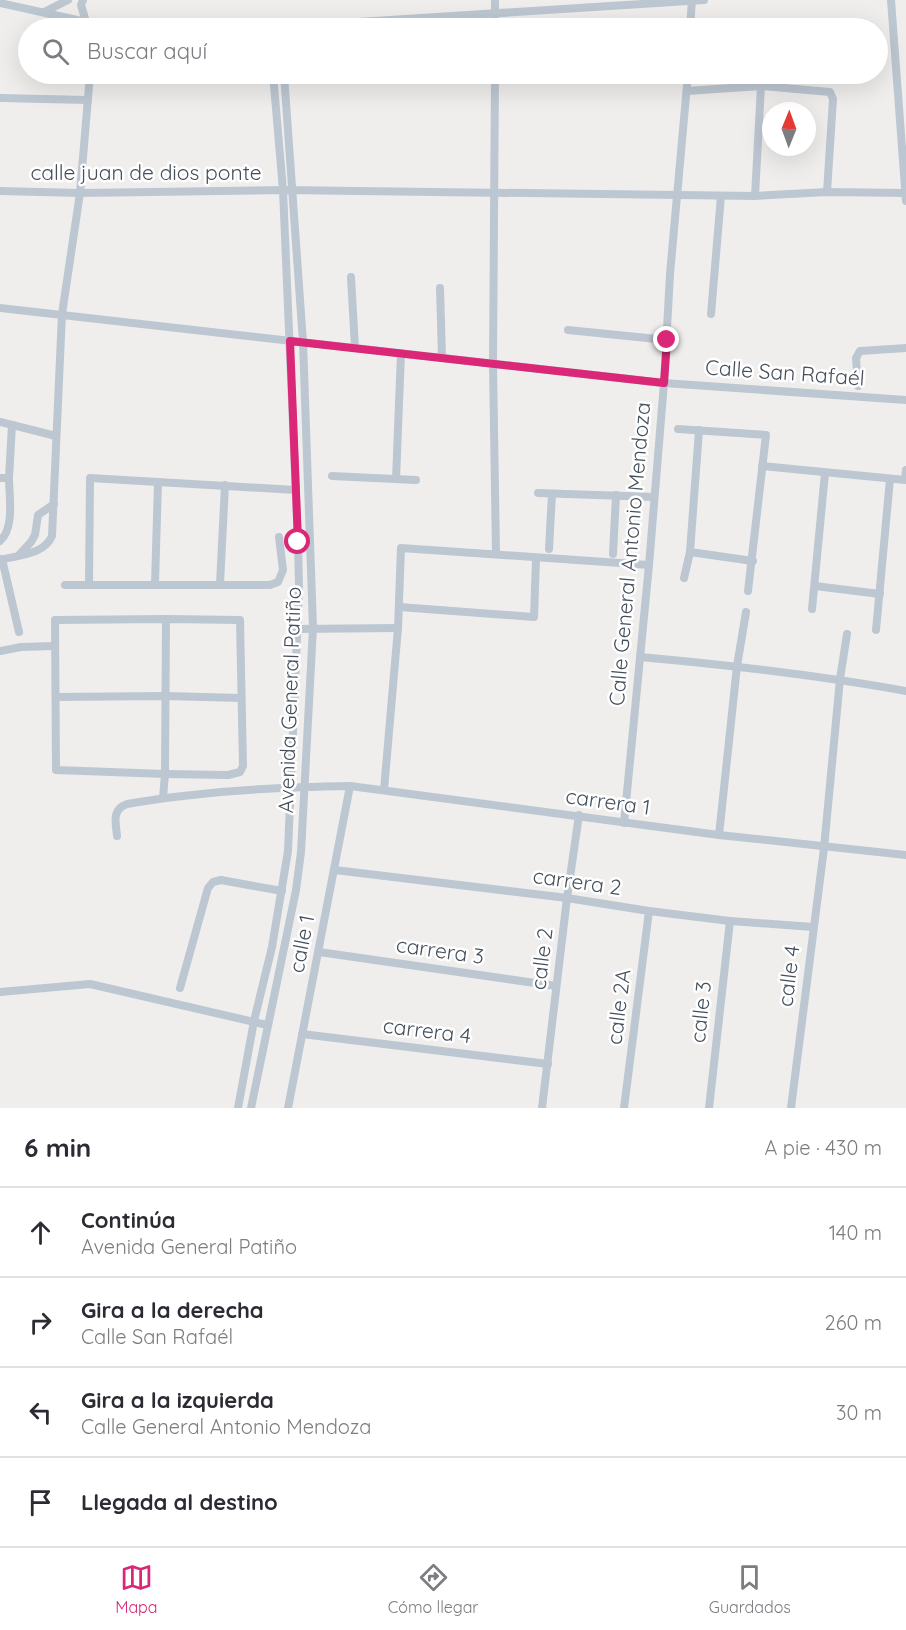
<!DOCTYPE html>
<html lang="es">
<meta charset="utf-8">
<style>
:root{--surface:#fff;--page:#f2f2f3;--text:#2b2b33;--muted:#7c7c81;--line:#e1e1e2;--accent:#db2777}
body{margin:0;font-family:Quicksand,sans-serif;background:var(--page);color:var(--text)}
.compass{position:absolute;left:762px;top:102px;width:54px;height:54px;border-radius:50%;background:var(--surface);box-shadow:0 6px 24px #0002;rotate:1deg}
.stop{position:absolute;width:18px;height:18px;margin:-14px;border:4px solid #db2777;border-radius:50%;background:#fff}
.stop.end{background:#db2777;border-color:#fff;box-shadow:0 2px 6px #0008}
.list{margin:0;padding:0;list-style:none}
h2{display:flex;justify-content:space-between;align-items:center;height:78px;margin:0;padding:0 24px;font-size:26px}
h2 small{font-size:20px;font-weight:400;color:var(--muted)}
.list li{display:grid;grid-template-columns:39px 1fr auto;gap:18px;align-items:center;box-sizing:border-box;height:90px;padding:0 24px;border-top:2px solid var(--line)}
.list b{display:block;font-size:22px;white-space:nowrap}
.list p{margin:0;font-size:20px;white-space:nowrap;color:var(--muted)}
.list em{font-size:20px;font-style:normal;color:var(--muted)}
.icon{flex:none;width:33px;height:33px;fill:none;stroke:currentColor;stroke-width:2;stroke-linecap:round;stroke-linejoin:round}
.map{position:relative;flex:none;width:906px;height:1108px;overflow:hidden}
.search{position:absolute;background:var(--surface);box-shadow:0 6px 24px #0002;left:18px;right:18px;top:18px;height:66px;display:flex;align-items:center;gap:15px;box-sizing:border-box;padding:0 21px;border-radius:33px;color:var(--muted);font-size:22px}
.sheet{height:438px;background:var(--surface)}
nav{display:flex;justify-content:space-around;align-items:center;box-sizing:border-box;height:84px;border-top:2px solid var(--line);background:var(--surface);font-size:16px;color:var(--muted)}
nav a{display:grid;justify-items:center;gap:3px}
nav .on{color:var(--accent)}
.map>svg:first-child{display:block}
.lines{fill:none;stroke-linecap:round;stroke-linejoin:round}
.street{stroke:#bdc7d1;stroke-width:8}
.route{stroke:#db2777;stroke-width:8}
.labels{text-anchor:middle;stroke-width:5;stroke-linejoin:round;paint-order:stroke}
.street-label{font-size:21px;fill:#454f5c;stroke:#fff}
</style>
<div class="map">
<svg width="906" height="1108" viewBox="0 0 906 1108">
<rect width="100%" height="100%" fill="#f0eeed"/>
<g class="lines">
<g class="street">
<polyline points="83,0 81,5 86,22"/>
<polyline points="495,0 495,28"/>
<polyline points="891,0 906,201"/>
<polyline points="0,3 86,22 109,25 281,27 704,0"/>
<polyline points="44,12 68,0"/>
<polyline points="690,28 692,0"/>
<polyline points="495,74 493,364 496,554"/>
<polyline points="687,91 761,86 830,92 833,99 827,192"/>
<polyline points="0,98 88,100"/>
<polyline points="0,191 80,193 283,190 755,196 827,192 906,193"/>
<polyline points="755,196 761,86"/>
<polyline points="351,277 355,348"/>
<polyline points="440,288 442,358"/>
<polyline points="0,308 664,383 906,400"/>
<polyline points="711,314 721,196"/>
<polyline points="568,330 667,340"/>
<polyline points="858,386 856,358 860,351 906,348"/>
<polyline points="0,422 56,436"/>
<polyline points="678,429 766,435 748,591"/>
<polyline points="699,430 690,552 753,561"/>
<polyline points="762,466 906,480"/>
<polyline points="332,476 416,480"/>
<path d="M0 478H9C9 496 15 528 0 541"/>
<polyline points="9,478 12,425"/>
<polyline points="396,479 401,353"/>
<polyline points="905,480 906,470"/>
<polyline points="538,493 654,497"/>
<polyline points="549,549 552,494"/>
<polyline points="613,554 616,495"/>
<polyline points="19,555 31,542 35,535 38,515 54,504"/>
<polyline points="2,559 19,632"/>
<path d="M0 560C18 555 44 555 52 536L62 314 80 193 90 74"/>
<polyline points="684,578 690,552"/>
<polyline points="155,584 158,482"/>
<polyline points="220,584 225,485"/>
<polyline points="65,585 270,585 278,582 283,570 279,537"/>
<polyline points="89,585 90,478 296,490"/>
<polyline points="815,586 880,594"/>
<polyline points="399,607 534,617 536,559"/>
<polyline points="812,609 825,473"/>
<polygon points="166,619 240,620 243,766 240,772 228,775 165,774 56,770 55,620"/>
<polyline points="296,629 398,628"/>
<polyline points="876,630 890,479"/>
<polyline points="0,651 21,647 55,646"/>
<path d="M640 657C729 665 818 675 906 691"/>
<polyline points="56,697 166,696 241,698"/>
<polyline points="384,790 398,628 401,548 649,565"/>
<polyline points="163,798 165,774 166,619"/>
<polyline points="624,823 649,565 664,383 670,274 688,74"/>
<polyline points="719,835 737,666 746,612"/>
<path d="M117 836C116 823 111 810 127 804 200 791 276 787 350 786L719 835 906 855"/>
<polyline points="335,870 567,898 649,911 730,921 813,927"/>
<polyline points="319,952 556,986"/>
<polyline points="180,988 208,888 213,882 221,880 282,891"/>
<polyline points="0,992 90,984 267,1025"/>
<polyline points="302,1034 548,1064"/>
<polyline points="238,1108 254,1021 272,947 288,851 299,588 298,542 283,190 273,74"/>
<polyline points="251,1108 296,890 301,852 313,628 303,342 284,74"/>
<polyline points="288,1108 350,786"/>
<polyline points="542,1108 567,898 579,815"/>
<polyline points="624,1108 649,911"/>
<polyline points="709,1108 730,921"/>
<polyline points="791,1108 824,848 840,679 847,634"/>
</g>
</g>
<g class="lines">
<polyline class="route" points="298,542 290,341 664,383 667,340"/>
</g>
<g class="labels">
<g class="street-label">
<text x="146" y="180">calle juan de dios ponte</text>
<text transform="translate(785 373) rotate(4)" y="7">Calle San Rafaél</text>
<text transform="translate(630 554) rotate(-85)" y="7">Calle General Antonio Mendoza</text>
<text transform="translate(290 700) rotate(-88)" y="7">Avenida General Patiño</text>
<text transform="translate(608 802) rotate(8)" y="7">carrera 1</text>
<text transform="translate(577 882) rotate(8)" y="7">carrera 2</text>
<text transform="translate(302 944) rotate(-79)" y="7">calle 1</text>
<text transform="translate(440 951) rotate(8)" y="7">carrera 3</text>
<text transform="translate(542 959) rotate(-83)" y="7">calle 2</text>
<text transform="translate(789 976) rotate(-83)" y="7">calle 4</text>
<text transform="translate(619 1007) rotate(-83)" y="7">calle 2A</text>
<text transform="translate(701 1012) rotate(-84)" y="7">calle 3</text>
<text transform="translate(427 1031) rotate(7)" y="7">carrera 4</text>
</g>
</g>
</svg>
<svg class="compass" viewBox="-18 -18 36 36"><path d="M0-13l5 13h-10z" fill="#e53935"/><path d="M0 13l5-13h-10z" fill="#7c7c81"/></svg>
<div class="stop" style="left:298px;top:542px"></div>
<div class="stop end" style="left:667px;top:340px"></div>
<div class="search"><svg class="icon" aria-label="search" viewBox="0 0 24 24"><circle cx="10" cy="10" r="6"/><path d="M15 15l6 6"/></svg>Buscar aquí</div>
</div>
<section class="sheet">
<h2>6 min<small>A pie · 430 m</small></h2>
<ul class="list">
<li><svg class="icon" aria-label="ahead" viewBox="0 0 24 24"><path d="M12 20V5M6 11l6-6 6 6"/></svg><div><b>Continúa</b><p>Avenida General Patiño</p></div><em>140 m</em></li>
<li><svg class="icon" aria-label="right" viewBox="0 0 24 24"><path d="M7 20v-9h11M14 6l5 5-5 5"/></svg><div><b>Gira a la derecha</b><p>Calle San Rafaél</p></div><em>260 m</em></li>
<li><svg class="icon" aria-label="left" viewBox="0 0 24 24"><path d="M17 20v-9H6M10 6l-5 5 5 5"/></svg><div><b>Gira a la izquierda</b><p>Calle General Antonio Mendoza</p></div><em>30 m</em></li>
<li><svg class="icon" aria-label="arrive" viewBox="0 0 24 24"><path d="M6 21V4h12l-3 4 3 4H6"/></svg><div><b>Llegada al destino</b></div></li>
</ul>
</section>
<nav>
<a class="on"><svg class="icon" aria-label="map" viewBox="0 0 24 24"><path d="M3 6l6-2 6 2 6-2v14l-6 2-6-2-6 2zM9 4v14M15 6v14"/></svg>Mapa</a>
<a><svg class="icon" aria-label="directions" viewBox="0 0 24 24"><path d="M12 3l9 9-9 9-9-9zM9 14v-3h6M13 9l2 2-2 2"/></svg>Cómo llegar</a>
<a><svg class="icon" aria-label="saved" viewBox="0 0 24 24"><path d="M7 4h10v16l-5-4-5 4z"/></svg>Guardados</a>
</nav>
